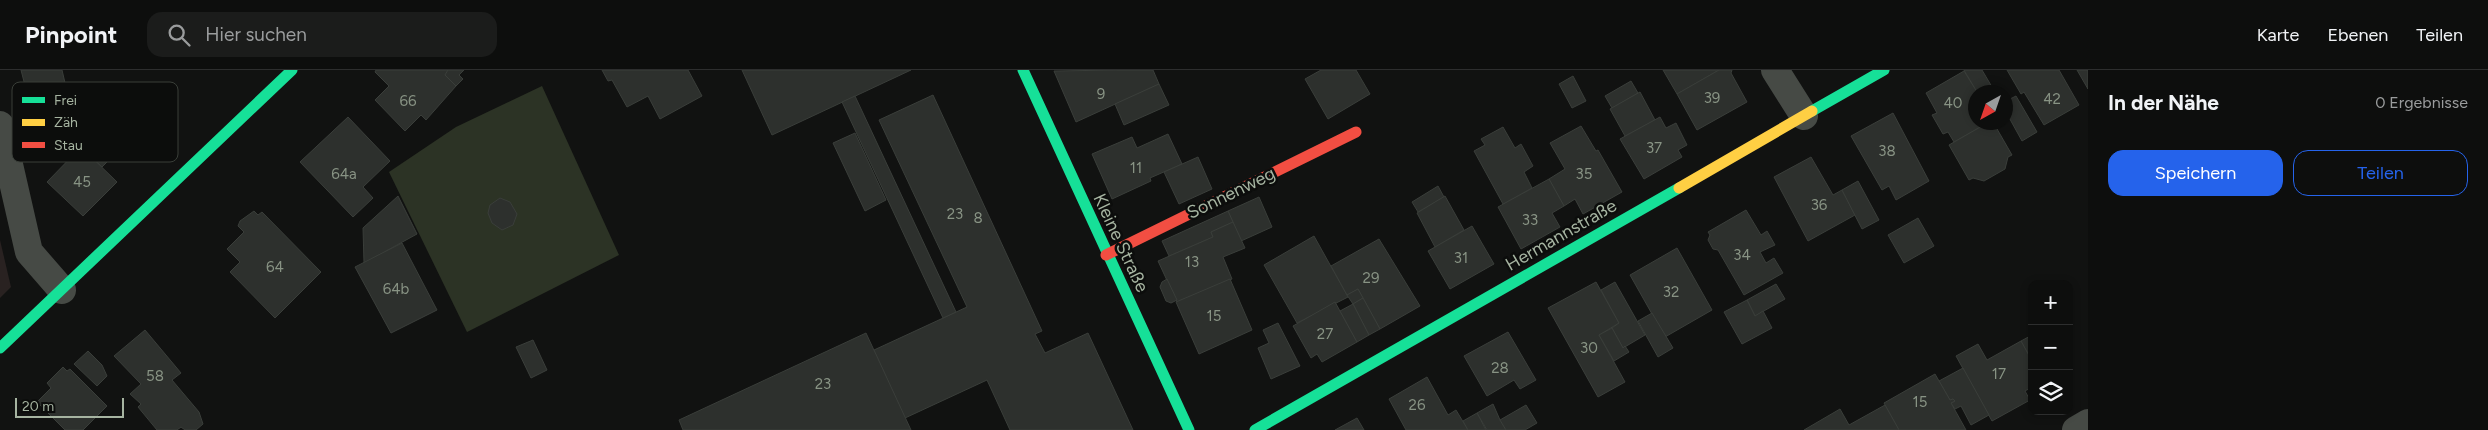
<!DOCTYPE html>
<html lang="de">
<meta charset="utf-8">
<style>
:root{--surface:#0d0e0d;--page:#1b1c1b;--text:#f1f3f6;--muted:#9a9c9d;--line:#2d2e2e;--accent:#2563eb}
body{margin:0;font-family:Figtree,sans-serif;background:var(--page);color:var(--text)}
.controls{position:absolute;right:15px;bottom:15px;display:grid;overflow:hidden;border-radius:10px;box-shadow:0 2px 8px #0003}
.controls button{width:45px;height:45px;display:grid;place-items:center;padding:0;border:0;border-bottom:1px solid var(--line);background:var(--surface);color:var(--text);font:25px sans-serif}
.compass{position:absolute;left:1968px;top:15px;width:45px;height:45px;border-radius:50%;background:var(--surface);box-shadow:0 2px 8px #0003;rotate:220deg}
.scale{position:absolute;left:15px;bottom:12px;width:109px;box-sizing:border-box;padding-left:5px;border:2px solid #a6b4a1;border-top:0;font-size:14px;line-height:18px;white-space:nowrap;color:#a6b4a1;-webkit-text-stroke:4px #0c0d0c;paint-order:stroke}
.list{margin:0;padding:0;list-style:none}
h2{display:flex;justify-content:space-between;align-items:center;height:65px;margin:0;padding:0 20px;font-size:21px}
h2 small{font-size:16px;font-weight:400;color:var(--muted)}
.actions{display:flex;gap:10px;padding:15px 20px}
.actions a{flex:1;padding:11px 0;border:1px solid var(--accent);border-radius:15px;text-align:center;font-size:18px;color:var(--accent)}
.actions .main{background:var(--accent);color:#fff}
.icon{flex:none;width:28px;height:28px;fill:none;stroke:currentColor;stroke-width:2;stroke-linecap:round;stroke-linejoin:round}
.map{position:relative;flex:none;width:2088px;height:360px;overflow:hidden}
header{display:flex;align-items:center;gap:30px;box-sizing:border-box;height:70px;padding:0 25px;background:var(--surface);border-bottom:1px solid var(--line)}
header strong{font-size:24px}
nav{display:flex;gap:28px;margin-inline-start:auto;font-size:18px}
.search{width:350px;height:45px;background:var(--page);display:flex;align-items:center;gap:12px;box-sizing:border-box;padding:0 18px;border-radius:15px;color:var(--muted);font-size:19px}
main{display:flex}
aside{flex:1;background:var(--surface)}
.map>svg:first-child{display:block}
.green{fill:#292221}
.water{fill:#2c3325}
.building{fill:#2d302d;stroke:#3a3e3a}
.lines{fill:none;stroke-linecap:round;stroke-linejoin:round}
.street{stroke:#464a45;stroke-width:28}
.fast{stroke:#16e098;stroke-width:11}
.slow{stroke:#ffcf43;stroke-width:11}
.jam{stroke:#f24e42;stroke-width:11}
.labels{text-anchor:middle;stroke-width:5;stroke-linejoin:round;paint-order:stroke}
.number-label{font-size:15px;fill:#889384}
.street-label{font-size:18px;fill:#a6b4a1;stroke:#0c0d0c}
.key{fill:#0c0d0c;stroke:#3a3f39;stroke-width:1}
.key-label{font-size:14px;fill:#a6b4a1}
</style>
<header>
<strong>Pinpoint</strong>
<div class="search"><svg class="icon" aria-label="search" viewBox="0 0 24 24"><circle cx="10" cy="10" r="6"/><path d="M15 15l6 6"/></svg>Hier suchen</div>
<nav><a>Karte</a><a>Ebenen</a><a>Teilen</a></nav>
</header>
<main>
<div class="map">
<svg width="2088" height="360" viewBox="0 0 2088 360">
<rect width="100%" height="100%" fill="#111211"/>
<polygon class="green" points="0,170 11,217 0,228"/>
<polygon class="water" points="542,16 619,185 467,262 389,102 456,57"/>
<g class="building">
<polygon points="21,0 62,0 69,30 63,31 62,28 30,35"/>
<polygon points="376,0 448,0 445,5 456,16 426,50 421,45 405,61 375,30 389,16 375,2"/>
<polygon points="448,0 464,0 459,5 463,9 456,16 445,5"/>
<polygon points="602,0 688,0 702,26 660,49 648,26 627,37 612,10 608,11"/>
<polygon points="742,0 911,0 772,65"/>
<polygon points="1117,0 1153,0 1159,14 1076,52 1054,1"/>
<polygon points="1321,0 1356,0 1370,24 1328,49 1305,9"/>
<polygon points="1663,0 1719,0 1677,24"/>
<polygon points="1719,0 1732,0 1731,3 1747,32 1697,60 1677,24"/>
<polygon points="1964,0 1982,0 1995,22 1977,22"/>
<polygon points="2007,0 2059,0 2079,35 2044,55 2024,22 2021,24"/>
<polygon points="2077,0 2088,0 2088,19"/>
<polygon points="1964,1 1977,22 1976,52 1989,52 1954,72 1948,62 1943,64 1932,45 1937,43 1926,23"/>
<polygon points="1573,6 1586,31 1572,38 1559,14"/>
<polygon points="1631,11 1638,23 1612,38 1605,26"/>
<polygon points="1159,14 1169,35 1124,55 1115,34"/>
<polygon points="93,16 106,29 114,29 121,36 122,43 117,48 134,65 102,97 81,77 77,81 66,70 95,40 82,27"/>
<polygon points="1640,22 1655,50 1625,66 1610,39"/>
<polygon points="933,25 1042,261 1035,264 1045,283 1088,263 1133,360 1010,360 987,310 905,348 874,280 967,237 879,50"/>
<polygon points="855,26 956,242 943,248 842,32"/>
<polygon points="2016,26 2037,62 2022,71 2006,42 2006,31"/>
<polygon points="1893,43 1929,111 1896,130 1889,116 1882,120 1851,66"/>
<polygon points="348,47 390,91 363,117 373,128 353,147 300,92"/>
<polygon points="1660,47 1666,58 1676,53 1687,75 1678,80 1682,87 1644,109 1620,69"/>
<polygon points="1989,52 1993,52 2012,85 2008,87 2005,99 1984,111 1973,108 1969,110 1949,75"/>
<polygon points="1581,56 1596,81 1598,80 1622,122 1583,144 1575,129 1564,136 1549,109 1565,99 1550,73"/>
<polygon points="1503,57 1515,78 1521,74 1533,96 1524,102 1532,118 1503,134 1474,81 1485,75 1481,69"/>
<polygon points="855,63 886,130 865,141 833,73"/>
<polygon points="1168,64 1182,94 1150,108 1151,111 1112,129 1092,84 1132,67 1137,78"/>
<polygon points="81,77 117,112 83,146 47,112"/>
<polygon points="1198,87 1212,119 1179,134 1164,102"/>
<polygon points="1811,87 1833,125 1842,120 1855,145 1808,171 1774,107"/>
<polygon points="1549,109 1564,136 1552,143 1560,157 1521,179 1498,137"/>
<polygon points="1858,111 1879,150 1862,159 1842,120"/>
<polygon points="1438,116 1444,127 1418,142 1412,132"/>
<polygon points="398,126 417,164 364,193 363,158"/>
<polygon points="1445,126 1464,160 1435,177 1417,143"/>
<polygon points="1259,127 1272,157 1241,171 1228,141"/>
<polygon points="500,128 510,132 517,144 513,155 502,160 492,153 488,143 490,135"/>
<polygon points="1746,140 1761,165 1767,161 1775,175 1760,182 1766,193 1774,188 1783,203 1744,225 1718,180 1713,179 1708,170 1710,165 1708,162"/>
<polygon points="254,141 258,145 262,142 321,202 275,248 230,202 240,192 227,179 244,162 238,156 240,151"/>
<polygon points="1228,141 1233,152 1211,162 1213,167 1169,186 1162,171"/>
<polygon points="1918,148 1934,176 1904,193 1888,165"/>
<polygon points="1233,152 1245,178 1223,187 1232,209 1177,232 1158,191 1213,167 1211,162"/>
<polygon points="1472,156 1494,194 1450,219 1428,181"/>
<polygon points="1314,166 1348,227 1297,253 1264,195"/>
<polygon points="1379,169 1420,236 1380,259 1358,219 1347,225 1331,196"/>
<polygon points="402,173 437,240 391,263 355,197"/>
<polygon points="1677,178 1712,240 1665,267 1630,205"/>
<polygon points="1167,209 1177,230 1171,233 1166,231 1160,217 1162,212"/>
<polygon points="1230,209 1252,260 1199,284 1176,232"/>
<polygon points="1596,212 1619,253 1599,265 1625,312 1598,327 1548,238"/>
<polygon points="1615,212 1645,265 1623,278 1612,258 1619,253 1601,220"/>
<polygon points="1776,214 1785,229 1755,246 1747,230"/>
<polygon points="1358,219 1363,228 1353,234 1347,225"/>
<polygon points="1363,228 1380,259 1369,265 1353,234"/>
<polygon points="1747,230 1755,246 1763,241 1772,258 1742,274 1724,242"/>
<polygon points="1335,232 1357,272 1322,292 1317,284 1311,288 1293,256"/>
<polygon points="1353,234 1369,265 1357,272 1340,241"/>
<polygon points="1652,243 1673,278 1658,287 1638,251"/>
<polygon points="1278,253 1300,296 1271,309 1258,278 1269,273 1263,260"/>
<polygon points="1612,258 1623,278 1625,276 1629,282 1614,291 1599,265"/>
<polygon points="145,260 181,303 172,310 199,342 203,354 196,360 185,360 181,357 177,360 157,360 138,337 141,334 130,324 141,314 114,286"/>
<polygon points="1508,262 1536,310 1520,319 1514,310 1487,326 1464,286"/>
<polygon points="866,263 911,360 683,360 679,350"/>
<polygon points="2032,265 2032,291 2021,271"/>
<polygon points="533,270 547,300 531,308 516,277"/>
<polygon points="2021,271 2032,291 2032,317 2025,321 2030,330 1992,351 1956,286 1978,274 1987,290"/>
<polygon points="88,281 102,295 107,306 97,316 74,294"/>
<polygon points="63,297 67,301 70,299 107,336 83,360 65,360 37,332 51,318 47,313"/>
<polygon points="1963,298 1989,345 1971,355 1961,336 1955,339 1951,333 1955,331 1953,329 1950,330 1939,311"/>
<polygon points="1935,304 1950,330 1953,329 1955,331 1951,333 1966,360 1899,360 1884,333"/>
<polygon points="1427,307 1448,345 1456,340 1468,360 1406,360 1389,329"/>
<polygon points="1493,334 1500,350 1506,360 1487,360 1477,343"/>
<polygon points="1526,335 1537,353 1525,360 1506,360 1500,350"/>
<polygon points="1885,335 1899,360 1804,360 1840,339 1849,355"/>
<polygon points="1477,343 1486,360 1468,360 1463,351"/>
<polygon points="1357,348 1364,360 1335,360"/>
</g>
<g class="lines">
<g class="street">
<polyline points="1775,0 1804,46"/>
<polyline points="0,55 29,182 62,220"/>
<polyline points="2076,360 2088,353"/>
</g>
<g class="fast">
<polyline points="1023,0 1189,360"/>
<polyline points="1812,41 1884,0"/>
<polyline points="0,278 292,0"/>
<polyline points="1255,360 1679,118"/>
</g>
<polyline class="slow" points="1679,118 1812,41"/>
<polyline class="jam" points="1106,185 1356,62"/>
</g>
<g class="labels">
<g class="number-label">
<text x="1101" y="29">9</text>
<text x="1712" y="33">39</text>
<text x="2052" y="34">42</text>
<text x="408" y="36">66</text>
<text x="1953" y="38">40</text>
<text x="1654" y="83">37</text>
<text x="1887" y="86">38</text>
<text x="1136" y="103">11</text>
<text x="344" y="109">64a</text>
<text x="1584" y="109">35</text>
<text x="82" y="117">45</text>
<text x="1819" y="140">36</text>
<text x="955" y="149">23</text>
<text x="978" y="153">8</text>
<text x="1530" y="155">33</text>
<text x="1742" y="190">34</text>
<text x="1461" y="193">31</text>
<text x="1192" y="197">13</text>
<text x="275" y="202">64</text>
<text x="1371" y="213">29</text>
<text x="396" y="224">64b</text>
<text x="1671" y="227">32</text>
<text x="1214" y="251">15</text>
<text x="1325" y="269">27</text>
<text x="1589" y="283">30</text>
<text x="1500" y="303">28</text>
<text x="1999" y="309">17</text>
<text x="155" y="311">58</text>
<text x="823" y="319">23</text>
<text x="1920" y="337">15</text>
<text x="1417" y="340">26</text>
</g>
<g class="street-label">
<text transform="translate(1231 123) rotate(-26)" y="6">Sonnenweg</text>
<text transform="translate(1561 165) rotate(-30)" y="6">Hermannstraße</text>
<text transform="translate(1121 173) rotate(65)" y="6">Kleine Straße</text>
</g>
</g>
<rect x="12" y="12" width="166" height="80" rx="8" class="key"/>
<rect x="22" y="27" width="23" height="6" fill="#16e098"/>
<rect x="22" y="49" width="23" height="7" fill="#ffcf43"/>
<rect x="22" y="72" width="23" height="6" fill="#f24e42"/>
<g class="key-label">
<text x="54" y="35">Frei</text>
<text x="54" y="57">Zäh</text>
<text x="54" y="80">Stau</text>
</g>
</svg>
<div class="controls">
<button>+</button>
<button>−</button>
<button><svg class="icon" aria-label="layers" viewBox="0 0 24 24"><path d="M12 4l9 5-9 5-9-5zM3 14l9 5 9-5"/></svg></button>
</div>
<svg class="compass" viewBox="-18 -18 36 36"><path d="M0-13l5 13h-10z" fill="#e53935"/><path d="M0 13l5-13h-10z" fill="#9a9c9d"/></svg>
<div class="scale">20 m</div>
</div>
<aside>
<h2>In der Nähe<small>0 Ergebnisse</small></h2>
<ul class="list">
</ul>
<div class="actions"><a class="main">Speichern</a><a>Teilen</a></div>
</aside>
</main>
